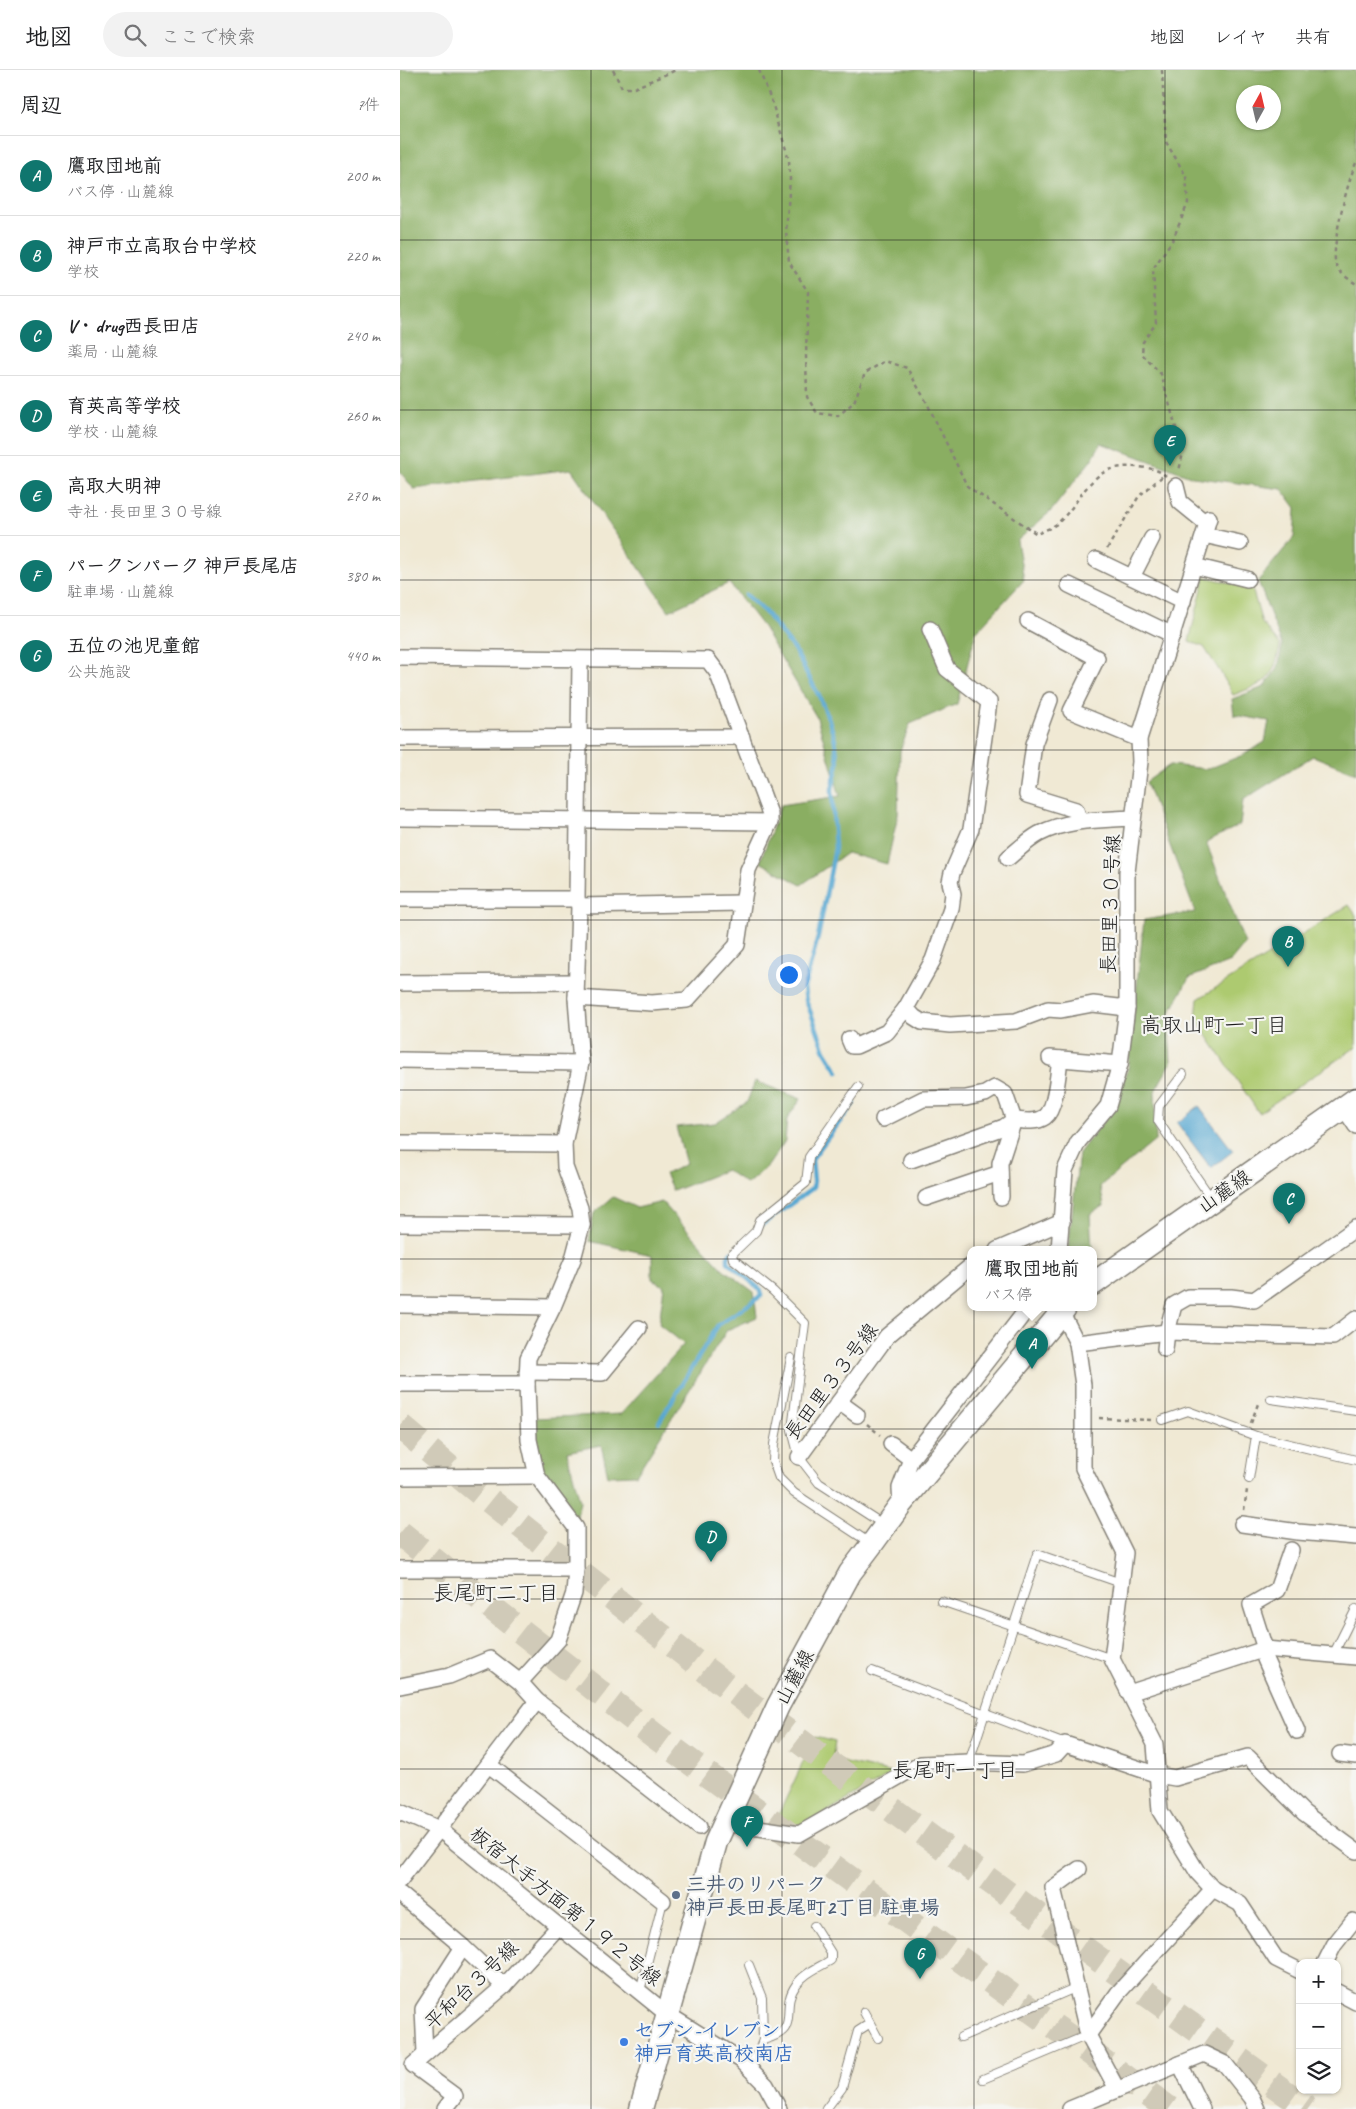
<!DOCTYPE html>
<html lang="ja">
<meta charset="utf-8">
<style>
:root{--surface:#fff;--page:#f2f2f2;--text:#202124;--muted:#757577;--line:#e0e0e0;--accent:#0f766e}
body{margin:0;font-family:Caveat,"Klee One",sans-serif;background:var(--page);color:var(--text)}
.controls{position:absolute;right:15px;bottom:15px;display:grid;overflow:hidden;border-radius:10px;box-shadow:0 1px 4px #0004}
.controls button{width:45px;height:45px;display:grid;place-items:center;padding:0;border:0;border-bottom:1px solid var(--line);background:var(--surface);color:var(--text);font:25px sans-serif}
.compass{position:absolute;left:836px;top:15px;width:45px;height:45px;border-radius:50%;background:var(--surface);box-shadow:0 1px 4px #0004;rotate:8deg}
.you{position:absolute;left:388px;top:904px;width:18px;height:18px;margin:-12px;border:4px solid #fff;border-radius:50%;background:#1a73e8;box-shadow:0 0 0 8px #1a73e833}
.badge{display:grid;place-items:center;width:32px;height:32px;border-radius:50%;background:var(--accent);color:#fff;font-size:16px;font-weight:700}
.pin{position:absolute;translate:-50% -41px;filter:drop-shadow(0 1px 2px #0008)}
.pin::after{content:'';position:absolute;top:26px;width:18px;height:15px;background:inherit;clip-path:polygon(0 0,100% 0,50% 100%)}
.popup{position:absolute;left:567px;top:1176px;width:130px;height:65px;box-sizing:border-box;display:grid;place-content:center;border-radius:10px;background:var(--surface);filter:drop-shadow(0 1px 4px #0005);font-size:16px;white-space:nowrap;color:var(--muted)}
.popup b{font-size:19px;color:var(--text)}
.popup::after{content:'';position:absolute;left:50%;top:100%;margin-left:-10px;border:10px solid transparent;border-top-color:var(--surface)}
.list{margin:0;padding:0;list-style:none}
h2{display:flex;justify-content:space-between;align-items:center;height:65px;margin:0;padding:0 20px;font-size:21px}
h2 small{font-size:16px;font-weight:400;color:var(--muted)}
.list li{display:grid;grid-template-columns:32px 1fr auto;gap:15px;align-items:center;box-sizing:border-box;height:80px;padding:0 20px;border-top:1px solid var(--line)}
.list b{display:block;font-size:19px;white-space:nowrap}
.list p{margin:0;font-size:16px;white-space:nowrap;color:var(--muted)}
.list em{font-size:16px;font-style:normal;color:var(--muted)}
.icon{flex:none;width:28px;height:28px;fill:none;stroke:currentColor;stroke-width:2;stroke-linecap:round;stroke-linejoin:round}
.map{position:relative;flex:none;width:956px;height:2039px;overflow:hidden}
header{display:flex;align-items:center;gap:30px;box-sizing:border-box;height:70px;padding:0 25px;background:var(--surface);border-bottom:1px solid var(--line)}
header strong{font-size:24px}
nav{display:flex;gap:28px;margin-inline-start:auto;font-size:18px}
.search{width:350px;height:45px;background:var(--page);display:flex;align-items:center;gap:12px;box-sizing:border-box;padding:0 18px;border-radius:28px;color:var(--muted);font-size:19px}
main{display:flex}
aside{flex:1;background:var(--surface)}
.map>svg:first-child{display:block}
.green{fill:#adca70;stroke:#647346}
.forest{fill:#8aae62;stroke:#53653f;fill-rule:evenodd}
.water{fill:#57a7d1;stroke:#3a6276}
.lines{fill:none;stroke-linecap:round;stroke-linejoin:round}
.stream{stroke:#57a7d1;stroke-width:4.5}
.motorway-tunnel{stroke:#d0cab8;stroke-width:26;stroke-dasharray:26 13;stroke-linecap:butt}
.service-casing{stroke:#868278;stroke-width:10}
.minor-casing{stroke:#868278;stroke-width:18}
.primary-casing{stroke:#868278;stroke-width:25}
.path{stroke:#868278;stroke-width:2.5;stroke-dasharray:4 4;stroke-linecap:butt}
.service{stroke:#fff;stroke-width:8}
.minor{stroke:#fff;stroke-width:15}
.primary{stroke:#fff;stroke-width:22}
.grid{fill:none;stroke:#1c1c1c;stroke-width:1;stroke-opacity:0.55}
.service-dot{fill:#5c6f8a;stroke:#f6f6f2;stroke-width:2}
.shop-dot{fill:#3f7fe0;stroke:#f6f6f2;stroke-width:2}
.labels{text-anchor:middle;stroke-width:4.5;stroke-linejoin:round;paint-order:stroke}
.street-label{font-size:20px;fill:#1c1c1c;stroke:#f6f6f2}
.service-label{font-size:20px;font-weight:bold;fill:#4e5e75;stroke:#f6f6f2;text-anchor:start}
.shop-label{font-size:20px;font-weight:bold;fill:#366cbe;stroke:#f6f6f2;text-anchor:start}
.neighbourhood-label{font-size:21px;fill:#1c1c1c;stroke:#f6f6f2}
</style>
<header>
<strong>地図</strong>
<div class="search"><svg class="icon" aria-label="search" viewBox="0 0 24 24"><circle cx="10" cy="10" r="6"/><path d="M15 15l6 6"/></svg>ここで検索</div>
<nav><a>地図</a><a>レイヤ</a><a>共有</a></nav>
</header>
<main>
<aside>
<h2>周辺<small>7件</small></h2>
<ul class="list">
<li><span class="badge">A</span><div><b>鷹取団地前</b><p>バス停 · 山麓線</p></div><em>200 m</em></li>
<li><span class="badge">B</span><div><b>神戸市立高取台中学校</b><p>学校</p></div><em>220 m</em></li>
<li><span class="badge">C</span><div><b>V・drug西長田店</b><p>薬局 · 山麓線</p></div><em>240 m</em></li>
<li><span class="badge">D</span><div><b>育英高等学校</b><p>学校 · 山麓線</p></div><em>260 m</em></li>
<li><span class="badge">E</span><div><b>高取大明神</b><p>寺社 · 長田里３０号線</p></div><em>270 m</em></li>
<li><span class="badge">F</span><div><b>パークンパーク 神戸長尾店</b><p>駐車場 · 山麓線</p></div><em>380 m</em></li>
<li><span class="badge">G</span><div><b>五位の池児童館</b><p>公共施設</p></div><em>440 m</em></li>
</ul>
</aside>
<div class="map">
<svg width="956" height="2039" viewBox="0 0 956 2039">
<rect width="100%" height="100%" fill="#f6f6f2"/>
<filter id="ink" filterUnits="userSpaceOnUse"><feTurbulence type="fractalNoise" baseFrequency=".02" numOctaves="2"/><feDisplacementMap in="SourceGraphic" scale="10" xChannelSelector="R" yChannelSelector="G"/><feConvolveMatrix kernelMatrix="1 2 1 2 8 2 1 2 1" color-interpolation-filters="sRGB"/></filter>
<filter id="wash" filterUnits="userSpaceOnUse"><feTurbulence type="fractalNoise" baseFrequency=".0096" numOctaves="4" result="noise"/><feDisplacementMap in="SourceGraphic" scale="20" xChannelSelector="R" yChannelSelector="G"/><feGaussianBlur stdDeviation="1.12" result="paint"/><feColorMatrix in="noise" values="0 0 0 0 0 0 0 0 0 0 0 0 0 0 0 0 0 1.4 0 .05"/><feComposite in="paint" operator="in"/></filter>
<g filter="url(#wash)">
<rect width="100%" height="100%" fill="#f0e9d4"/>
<g class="green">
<path d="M805 507 852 518 862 553 880 575C873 613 866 612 833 625L821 603 804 577 789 571Z"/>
<polygon points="949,835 956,845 956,977 859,1043 796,949 798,929"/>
<polygon points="415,1667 435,1672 432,1690 493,1703 399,1758 374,1754"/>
</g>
<g class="forest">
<path d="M0 0H956V703L913 686 843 730 840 755 806 772 845 874 830 892 789 908 768 947 771 993 755 1021 756 1070 700 1116 704 1136 690 1144 692 1180H668L679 1083 705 1049 728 999 744 850 795 842 746 712 770 695 808 699 843 685 865 672 869 651 834 645 832 629 864 617 878 597 882 575 858 511 894 467 896 438 882 419 793 407 701 373 692 389 652 440 617 471 624 510 576 562 557 634 510 654 500 681 498 745 487 794 447 783 401 815 360 792 381 735 440 726 417 648 363 557 329 513 269 541 171 399 14 419 0 402ZM844 22H874V52H844Z"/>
<polygon points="355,1011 401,1029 387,1049 385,1071 368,1096 347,1114 326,1100 273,1121 265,1104 286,1094 276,1057 315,1053 347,1032"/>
<polygon points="213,1127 237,1138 262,1132 323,1199 354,1222 357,1247 327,1260 236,1405 208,1406 201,1375 167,1382 180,1431 176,1451 141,1404 135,1348 221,1344 284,1274 259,1254 264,1216 252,1209 252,1185 189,1171 194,1143"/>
</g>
<polygon class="water" points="799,1036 833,1081 811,1098 777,1053"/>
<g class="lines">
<g class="stream">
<polyline points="346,525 365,542 394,579 419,626 429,650 435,670 438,693 432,719 435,778 418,867 404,918 406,930 425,981 438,1002"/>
<polyline points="359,1157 413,1118 414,1111 412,1089 454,1033"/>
<polyline points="259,1352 318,1255 361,1226 361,1220 328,1192 328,1186 331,1182"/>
</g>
</g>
</g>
<g filter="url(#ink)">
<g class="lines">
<g class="motorway-tunnel">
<path d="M0 1356C66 1413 135 1467 204 1521 433 1702 671 1869 908 2039"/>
<polyline points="0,1463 112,1554 255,1666 518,1859 769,2039"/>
</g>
<g class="service-casing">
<g id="service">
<polyline points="783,1004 759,1036 758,1051 811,1128"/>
<polyline points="458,1017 409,1087 406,1113 360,1150 356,1161 332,1184 333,1189 373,1221 405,1253 392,1360 399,1387 419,1413 475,1449"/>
<polyline points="391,1288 374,1374 373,1391 379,1408 394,1423 470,1473"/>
<polyline points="871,1329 956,1341"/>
<polyline points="762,1350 788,1341 856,1366 956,1390"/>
<polyline points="849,1409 856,1366"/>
<polyline points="541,1531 712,1589"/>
<polyline points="933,1585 956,1539"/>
<polyline points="472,1601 665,1674"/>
<polyline points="569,1692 637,1484 721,1513"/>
<polyline points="349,1895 362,1928 363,1970"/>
<polyline points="240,1921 263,1831"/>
<polyline points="464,1942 478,1968"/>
<polyline points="561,1967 675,1918"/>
<path d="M348 1997 358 1983 363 1970C404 1960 378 1940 396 1915 404 1903 418 1898 431 1890V1883L414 1856"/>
<polyline points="583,2009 688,1965"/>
<polyline points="426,2039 442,2018 458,1961 469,1954"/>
</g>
</g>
<g class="minor-casing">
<g id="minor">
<polyline points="776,416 780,432 807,454"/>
<polyline points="804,465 840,473"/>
<polyline points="696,490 783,532"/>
<polyline points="794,496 847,509"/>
<polyline points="732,507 752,468"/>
<polyline points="669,515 773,565"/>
<polyline points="628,551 697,588 671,641 739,669"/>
<polyline points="0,587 308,590 317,602 370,744 370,752 348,800 337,875 287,930 252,933 176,928"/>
<polyline points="650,630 634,674 627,725 676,740 680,751"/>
<polyline points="0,668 342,667"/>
<polyline points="0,748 370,752"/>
<path d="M608 788C618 780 628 770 639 764 668 749 701 750 733 748"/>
<polyline points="0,829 177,829"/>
<polyline points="179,836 342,833"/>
<polyline points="0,913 176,912"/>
<polyline points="506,938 514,947 522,952 550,955 616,951 648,939 661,940 693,934 727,938"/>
<polyline points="449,969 452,976 456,976 487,962 506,938 533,890 551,839 553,824 550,812 552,803 571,759 589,632 547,599 530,559"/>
<polyline points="650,988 720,994"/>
<polyline points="0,990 181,993"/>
<polyline points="944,1038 956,1056"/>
<polyline points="483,1049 523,1029 566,1028 585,1024 595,1018 605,1024 614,1050 600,1093 601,1127"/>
<polyline points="0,1073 164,1074"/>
<path d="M511 1090 604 1057 614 1050C624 1051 636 1053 645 1047 656 1039 658 1002 660 989"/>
<polyline points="526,1128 600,1103"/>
<polyline points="0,1154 182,1155"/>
<polyline points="597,1180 662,1152"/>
<polyline points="659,1180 665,1100 678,1072 708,1036 720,994 727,938 727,802 740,692 739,669 809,448"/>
<polyline points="0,1235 153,1237"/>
<polyline points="661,1241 677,1273 683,1315 683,1398 725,1483 712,1589 755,1674 760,1741 798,1803 813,1819 840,1834 876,1889 900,1901"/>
<polyline points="677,1273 767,1262 933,1267 956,1249"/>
<polyline points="765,1279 767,1262 774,1235 788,1227 831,1227 854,1230 956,1158"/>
<polyline points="127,1302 202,1303 239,1258"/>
<polyline points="0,1314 127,1314"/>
<polyline points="439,1332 457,1345"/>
<polyline points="491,1374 511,1389"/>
<polyline points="399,1387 487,1266 571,1196"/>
<polyline points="0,1407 137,1406"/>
<polyline points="501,1434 500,1418 511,1389 628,1238"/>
<polyline points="842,1454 898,1462 956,1467"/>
<polyline points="891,1480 877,1520 851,1535 865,1579 865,1589 897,1661"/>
<polyline points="0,1499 176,1499"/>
<polyline points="120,1612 158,1570 174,1523 176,1499 176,1458 137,1406 129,1370 127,1314 128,1288 153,1237 173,1189 182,1155 180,1138 165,1097 164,1074 181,993 176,928 179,836 177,829 180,590"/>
<polyline points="0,1616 49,1606 90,1589 120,1612 137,1631 299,1757"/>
<polyline points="729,1623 865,1579 956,1587"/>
<polyline points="940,1684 956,1686"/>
<polyline points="89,1695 263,1831"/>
<polyline points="0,1742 39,1759 267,1944 341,1990 366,2015 379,2039"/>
<polyline points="325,1753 399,1764 521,1694 569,1692 623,1694 656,1684 665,1674 758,1705 775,1708 848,1687 904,1743 956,1781"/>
<polyline points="679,1799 653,1818 688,1965 717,2019"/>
<polyline points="0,1810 137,1631"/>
<polyline points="0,1824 63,1877 104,1916"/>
<polyline points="925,1893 934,1875 953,1851"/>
<polyline points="937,1922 956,1932"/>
<polyline points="688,1965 718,1923 813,1819"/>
<polyline points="25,1983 23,1939 63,1877"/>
<polyline points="780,1994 802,2039"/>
<polyline points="45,2039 55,2026 13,1995 104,1916 159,1856"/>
<polyline points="670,2039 804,1984 825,1994 852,2028 857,2039"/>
</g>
</g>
<g class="primary-casing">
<g id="primary">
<polyline points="693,1214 956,1029"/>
<polyline points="241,2039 316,1772 378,1636 450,1503 472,1474 501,1434 665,1238"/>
</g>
</g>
<g class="path">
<polyline points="213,0 222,18 234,18 276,0"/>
<path d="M359 0 372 32 389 90 390 109 386 162 389 192 408 222 406 286 407 327 417 343 438 346 454 332 465 303 485 291 507 298 527 333 567 416 637 464C644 460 655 457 660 451 687 424 690 393 738 397 749 398 758 399 766 406"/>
<polyline points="762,0 766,72 786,106 788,133 773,169 753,199 756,253 743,272 742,284 761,304 783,383 779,401"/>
<path d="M956 93C948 110 930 179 936 195 940 204 949 209 956 214"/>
<polyline points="707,479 739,426 764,405"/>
<polyline points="699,1348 751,1350"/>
<polyline points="851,1353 859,1331"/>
<polyline points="467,1354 480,1365"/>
<polyline points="844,1440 847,1420"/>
</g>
<use href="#service" class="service"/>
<use href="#minor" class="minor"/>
<use href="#primary" class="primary"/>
</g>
</g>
<path class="grid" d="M191 0V2039M382 0V2039M574 0V2039M765 0V2039M0 170H956M0 340H956M0 510H956M0 680H956M0 850H956M0 1020H956M0 1189H956M0 1359H956M0 1529H956M0 1699H956M0 1869H956"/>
<circle class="service-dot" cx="276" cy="1825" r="5"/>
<circle class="shop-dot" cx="224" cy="1972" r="5"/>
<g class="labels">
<g class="street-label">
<text transform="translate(710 834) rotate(-88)" y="7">長田里３０号線</text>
<text transform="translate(824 1121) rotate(-35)" y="7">山麓線</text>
<text transform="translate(431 1311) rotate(-53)" y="7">長田里３３号線</text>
<text transform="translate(394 1607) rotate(-62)" y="7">山麓線</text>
<text transform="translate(166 1836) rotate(39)" y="7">板宿大手方面第１９２号線</text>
<text transform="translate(71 1915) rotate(-43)" y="7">平和台３号線</text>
</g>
<g class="service-label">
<text x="286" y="1821">三井のリパーク<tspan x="286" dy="23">神戸長田長尾町2丁目 駐車場</tspan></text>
</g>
<g class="shop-label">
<text x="234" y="1967">セブン-イレブン<tspan x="234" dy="23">神戸育英高校南店</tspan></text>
</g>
<g class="neighbourhood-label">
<text x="814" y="962">高取山町一丁目</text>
<text x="96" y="1530">長尾町二丁目</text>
<text x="555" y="1707">長尾町一丁目</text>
</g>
</g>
</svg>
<div class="controls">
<button>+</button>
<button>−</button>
<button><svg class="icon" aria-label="layers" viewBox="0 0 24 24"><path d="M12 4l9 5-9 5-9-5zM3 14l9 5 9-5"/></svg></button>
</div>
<svg class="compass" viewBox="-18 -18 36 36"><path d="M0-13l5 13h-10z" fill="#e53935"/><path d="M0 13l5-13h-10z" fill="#757577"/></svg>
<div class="you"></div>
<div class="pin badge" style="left:632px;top:1299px">A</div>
<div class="popup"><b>鷹取団地前</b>バス停</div>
<div class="pin badge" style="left:888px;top:897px">B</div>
<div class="pin badge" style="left:889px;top:1154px">C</div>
<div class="pin badge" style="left:311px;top:1492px">D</div>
<div class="pin badge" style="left:770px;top:396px">E</div>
<div class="pin badge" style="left:347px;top:1777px">F</div>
<div class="pin badge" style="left:520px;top:1909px">G</div>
</div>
</main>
